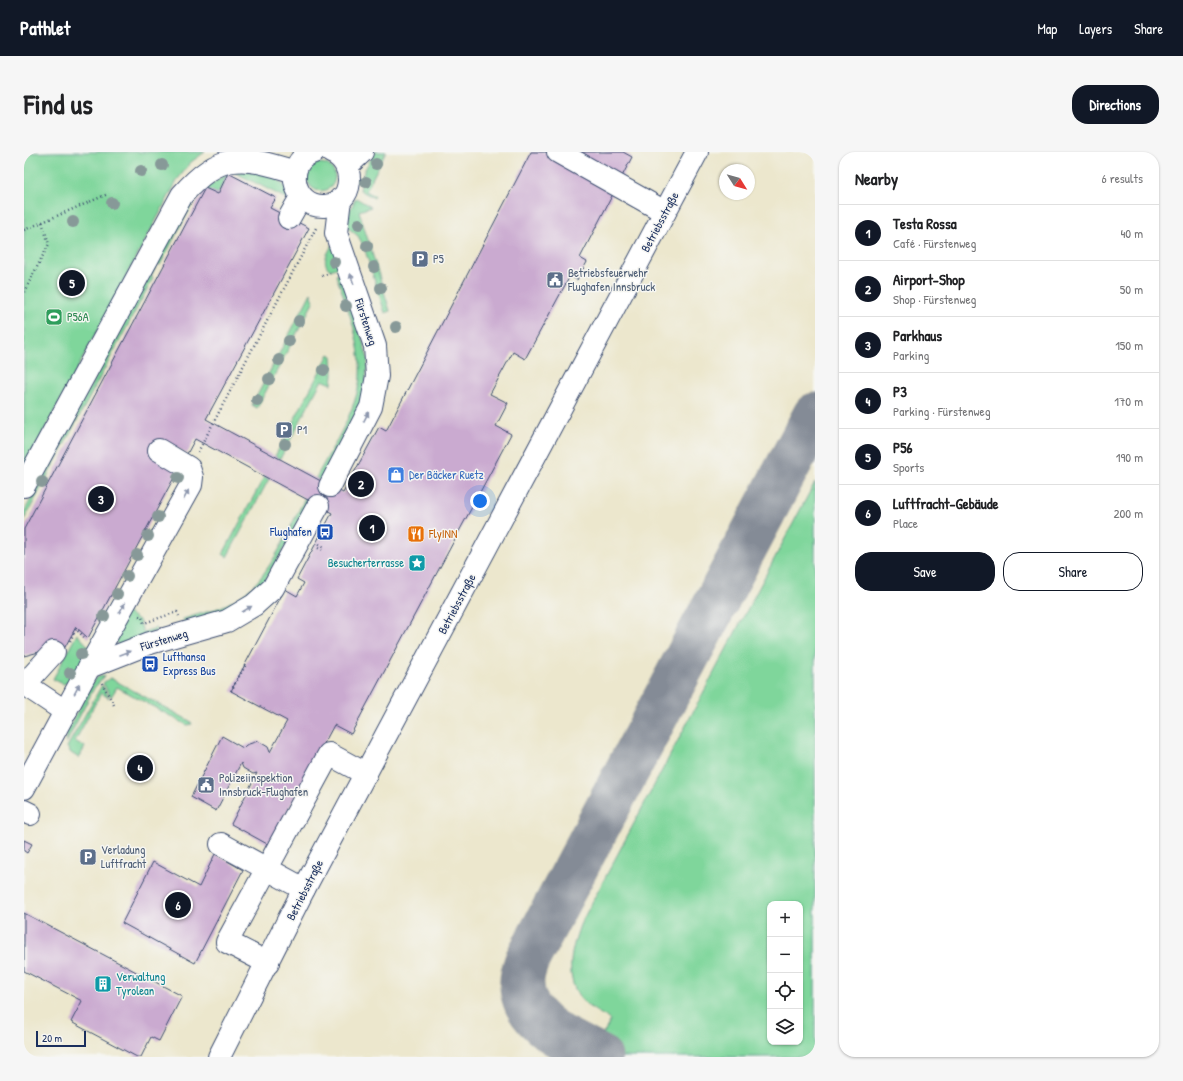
<!DOCTYPE html>
<meta charset="utf-8">
<style>
:root{--surface:#fff;--page:#f6f6f6;--text:#202124;--muted:#757577;--line:#e0e0e0;--accent:#111827}
body{margin:0;font-family:"Patrick Hand",sans-serif;background:var(--page);color:var(--text)}
.controls{position:absolute;right:12px;bottom:12px;display:grid;overflow:hidden;border-radius:8px;box-shadow:0 1px 3px #0004}
.controls button{width:36px;height:36px;display:grid;place-items:center;padding:0;border:0;border-bottom:1px solid var(--line);background:var(--surface);color:var(--text);font:20px sans-serif}
.compass{position:absolute;left:695px;top:12px;width:36px;height:36px;border-radius:50%;background:var(--surface);box-shadow:0 1px 3px #0004;rotate:127deg}
.scale{position:absolute;left:12px;bottom:10px;width:50px;box-sizing:border-box;padding-left:4px;border:2px solid #1b2f5e;border-top:0;font-size:11px;line-height:14px;white-space:nowrap;color:#1b2f5e;-webkit-text-stroke:3px #f6f6f2;paint-order:stroke}
.you{position:absolute;left:456px;top:349px;width:14px;height:14px;margin:-10px;border:3px solid #fff;border-radius:50%;background:#1a73e8;box-shadow:0 0 0 6px #1a73e833}
.badge{display:grid;place-items:center;width:26px;height:26px;border-radius:50%;background:var(--accent);color:#fff;font-size:13px;font-weight:700}
.pin{position:absolute;translate:-50% -50%;border:2px solid #fff;box-shadow:0 1px 4px #0006}
.list{margin:0;padding:0;list-style:none}
h2{display:flex;justify-content:space-between;align-items:center;height:52px;margin:0;padding:0 16px;font-size:17px}
h2 small{font-size:13px;font-weight:400;color:var(--muted)}
.list li{display:grid;grid-template-columns:26px 1fr auto;gap:12px;align-items:center;box-sizing:border-box;height:56px;padding:0 16px;border-top:1px solid var(--line)}
.list b{display:block;font-size:15px;white-space:nowrap}
.list p{margin:0;font-size:13px;white-space:nowrap;color:var(--muted)}
.list em{font-size:13px;font-style:normal;color:var(--muted)}
.actions{display:flex;gap:8px;padding:12px 16px}
.actions a{flex:1;padding:9px 0;border:1px solid var(--accent);border-radius:16px;text-align:center;font-size:14px;color:var(--accent)}
.actions .main{background:var(--accent);color:#fff}
.icon{flex:none;width:22px;height:22px;fill:none;stroke:currentColor;stroke-width:2;stroke-linecap:round;stroke-linejoin:round}
.map{position:relative;flex:none;width:791px;height:905px;overflow:hidden;border-radius:16px}
header{display:flex;align-items:center;gap:24px;box-sizing:border-box;height:56px;padding:0 20px;background:var(--accent);color:#fff}
header strong{font-size:19px}
nav{display:flex;gap:22px;margin-inline-start:auto;font-size:14px}
.intro{display:flex;align-items:center;justify-content:space-between;box-sizing:border-box;height:96px;padding:0 24px}
h1{margin:0;font-size:28px}
.button{padding:10px 18px;border-radius:16px;background:var(--accent);color:#fff;font-size:14px;font-weight:700}
main{display:flex;gap:24px;padding:0 24px}
aside{flex:1;background:var(--surface);border-radius:16px;box-shadow:0 1px 3px #0004}
.map>svg:first-child{display:block}
.green{fill:#7fd69b;stroke:#4d827c;fill-rule:evenodd}
.lines{fill:none;stroke-linecap:round;stroke-linejoin:round}
.taxiway{stroke:#848b96;stroke-width:45}
.building{fill:#caaad0}
.minor-casing{stroke:#3a4b6f;stroke-width:24}
.path{stroke:#3a4b6f;stroke-width:2.5;stroke-dasharray:1 3;stroke-linecap:butt}
.minor{stroke:#fff;stroke-width:22}
.tree{fill:#879998}
.oneway{fill:#8d97ae}
.labels{text-anchor:middle;stroke-width:3;stroke-linejoin:round;paint-order:stroke}
.street-label{font-size:12px;fill:#1b2f5e;stroke:#f6f6f2}
.service-label{font-size:12px;fill:#4e5e75;stroke:#f6f6f2;text-anchor:start}
.leisure-label{font-size:12px;fill:#27864d;stroke:#f6f6f2;text-anchor:start}
.shop-label{font-size:12px;fill:#366cbe;stroke:#f6f6f2;text-anchor:start}
.transit-label{font-size:12px;fill:#164399;stroke:#f6f6f2;text-anchor:end}
.food-label{font-size:12px;fill:#c56008;stroke:#f6f6f2;text-anchor:start}
.culture-label{font-size:12px;fill:#0d838f;stroke:#f6f6f2;text-anchor:end}
</style>
<header>
<strong>Pathlet</strong>
<nav><a>Map</a><a>Layers</a><a>Share</a></nav>
</header>
<div class="intro"><h1>Find us</h1><a class="button">Directions</a></div>
<main>
<div class="map">
<svg width="791" height="905" viewBox="0 0 791 905">
<rect width="100%" height="100%" fill="#f6f6f2"/>
<filter id="ink" filterUnits="userSpaceOnUse"><feTurbulence type="fractalNoise" baseFrequency=".025" numOctaves="2"/><feDisplacementMap in="SourceGraphic" scale="8" xChannelSelector="R" yChannelSelector="G"/><feConvolveMatrix kernelMatrix="1 2 1 2 8 2 1 2 1" color-interpolation-filters="sRGB"/></filter>
<filter id="wash" filterUnits="userSpaceOnUse"><feTurbulence type="fractalNoise" baseFrequency=".012" numOctaves="4" result="noise"/><feDisplacementMap in="SourceGraphic" scale="16" xChannelSelector="R" yChannelSelector="G"/><feGaussianBlur stdDeviation="0.9" result="paint"/><feColorMatrix in="noise" values="0 0 0 0 0 0 0 0 0 0 0 0 0 0 0 0 0 1.4 0 .05"/><feComposite in="paint" operator="in"/></filter>
<g filter="url(#wash)">
<rect width="100%" height="100%" fill="#ece7cd"/>
<g class="green">
<polygon points="29,0 181,0 167,10 154,27 0,317 0,1"/>
<polygon points="351,0 362,0 342,39 351,44 350,46 336,38 340,19"/>
<circle cx="297" cy="25" r="14"/>
<path d="M211 17C236 21 250 19 266 41L265 48 206 18Z"/>
<polygon points="204,21 194,42 181,36"/>
<polygon points="174,41 136,113 133,112 127,125 129,126 0,368 0,360 160,57"/>
<polygon points="332,46 347,55 335,59 366,159 361,161 340,95 334,84 323,75 326,58"/>
<path d="M308 93 319 114 306 118C297 109 303 103 308 93Z"/>
<path d="M319 120 344 207 340 245 299 330 292 326C307 297 329 265 335 232 341 199 323 154 312 123Z"/>
<polygon points="287,141 290,149 233,256 228,253"/>
<polygon points="305,202 308,204 309,222 308,232 298,228 256,307 251,304"/>
<polygon points="240,325 245,327 203,405 199,402"/>
<path d="M791 330V905H566L587 868C580 863 572 860 566 855 538 834 546 801 556 773ZM746 752H776V890H746Z"/>
<path d="M281 346 288 350 237 435 213 454 161 474 159 467C179 461 200 456 217 444 246 425 265 377 281 346Z"/>
<polygon points="102,460 115,468 119,480 132,476 133,479 95,494 90,487"/>
<polygon points="53,482 67,497 46,530 39,532 29,527"/>
<polygon points="77,523 81,524 70,536 42,591 42,581 70,528"/>
<polygon points="86,526 166,569 168,572 163,573 93,535 87,545 79,531"/>
<polygon points="78,533 85,546 77,541 51,589 61,595 55,606 47,601 43,595"/>
</g>
<g class="lines">
<path class="taxiway" d="M576 905C545 889 496 871 498 829 498 822 501 814 503 808L791 263"/>
</g>
<g id="blocks">
<g class="building">
<polygon points="507,0 599,0 608,5 556,106 563,110 553,128 546,124 501,207 489,200 466,242 484,251 472,274 487,282 327,582 310,573 245,693 207,672 233,621 229,622 219,616 217,611 192,659 167,645 198,584 219,596 222,593 234,589 244,595 246,600 263,569 207,539 261,437 273,444 280,431 273,427 308,361 171,287 163,302 140,289 154,318 64,486 52,475 36,504 15,500 0,504 0,377 181,36 194,42 204,21 252,46 246,56 285,76 182,267 319,341 355,275 362,279"/>
<polygon points="0,688 8,692 3,701 0,699"/>
<polygon points="191,702 219,718 171,811 98,771 129,710 175,735"/>
<polygon points="0,761 158,844 135,889 127,885 117,905 113,905 47,870 58,849 0,819"/>
</g>
</g>
</g>
<g filter="url(#ink)">
<use href="#blocks" fill-opacity="0" stroke="#3a4b6f" stroke-width="1"/>
<g class="lines">
<g class="minor-casing">
<g id="minor">
<path d="M290 0C259 9 268 55 300 54 331 53 333 10 307 0"/>
<polyline points="534,0 641,60"/>
<polyline points="323,14 338,0"/>
<polyline points="265,66 277,45"/>
<path d="M0 334 158 43C196 0 217 3 271 20"/>
<polyline points="306,334 347,255 353,224 351,194 312,81 316,47"/>
<polyline points="65,515 126,491 203,469 230,453 249,436 294,354"/>
<polyline points="0,532 42,560"/>
<polyline points="1,532 30,500"/>
<polyline points="0,636 69,508 167,333 168,325 165,316 135,298"/>
<polyline points="0,659 6,662"/>
<polyline points="197,692 280,737"/>
<polyline points="244,811 203,790 305,602 342,622"/>
<polyline points="195,905 280,737 673,0"/>
</g>
</g>
<g class="path">
<polyline points="0,78 84,42"/>
<polyline points="298,124 306,121"/>
<polyline points="0,140 25,92 18,70"/>
<polyline points="174,300 292,76"/>
<polyline points="295,392 300,395"/>
<polyline points="294,396 298,398"/>
<polyline points="115,464 118,465 120,471 153,460 155,464"/>
<polyline points="46,489 52,477 60,485"/>
<polyline points="78,531 91,555"/>
<polyline points="207,539 222,512"/>
</g>
<use href="#minor" class="minor"/>
</g>
<g class="tree">
<circle cx="352" cy="12" r="6"/>
<circle cx="138" cy="13" r="6"/>
<circle cx="117" cy="19" r="6"/>
<circle cx="342" cy="30" r="6"/>
<circle cx="88" cy="51" r="6"/>
<circle cx="49" cy="70" r="6"/>
<circle cx="335" cy="72" r="6"/>
<circle cx="343" cy="94" r="6"/>
<circle cx="310" cy="110" r="6"/>
<circle cx="350" cy="115" r="6"/>
<circle cx="357" cy="136" r="6"/>
<circle cx="322" cy="154" r="6"/>
<circle cx="275" cy="169" r="6"/>
<circle cx="372" cy="175" r="6"/>
<circle cx="265" cy="189" r="6"/>
<circle cx="255" cy="208" r="6"/>
<circle cx="300" cy="218" r="6"/>
<circle cx="245" cy="227" r="6"/>
<circle cx="233" cy="248" r="6"/>
<circle cx="261" cy="292" r="6"/>
<circle cx="154" cy="326" r="6"/>
<circle cx="18" cy="330" r="6"/>
<circle cx="134" cy="365" r="6"/>
<circle cx="124" cy="384" r="6"/>
<circle cx="113" cy="403" r="6"/>
<circle cx="103" cy="424" r="6"/>
<circle cx="93" cy="442" r="6"/>
<circle cx="80" cy="464" r="6"/>
<circle cx="57" cy="502" r="6"/>
<circle cx="46" cy="521" r="6"/>
</g>
<defs><path id="oneway-solid" d="M-6-.8H1V-3.2L6.5 0L1 3.2V.8H-6Z"/></defs>
<g class="oneway">
<use href="#oneway-solid" transform="translate(328 127) rotate(-109)"/>
<use href="#oneway-solid" transform="translate(342 265) rotate(-62)"/>
<use href="#oneway-solid" transform="translate(162 343) rotate(-63)"/>
<use href="#oneway-solid" transform="translate(98 456) rotate(-61)"/>
<use href="#oneway-solid" transform="translate(223 457) rotate(-31)"/>
<use href="#oneway-solid" transform="translate(101 501) rotate(-21)"/>
<use href="#oneway-solid" transform="translate(53 537) rotate(-62)"/>
</g>
</g>
<defs>
<g id="parking-square" transform="scale(0.9)"><rect x="-9" y="-9" width="18" height="18" rx="4" fill="#5c6f8a" stroke="#f6f6f2"/><path d="M-3.5-5.5H1a3.5 3.5 0 0 1 0 7H-1V5.5H-3.5ZM-1-3.4V-.6H.8a1.4 1.4 0 0 0 0-2.8Z" fill="#fff"/></g>
<g id="civic-square" transform="scale(0.9)"><rect x="-9" y="-9" width="18" height="18" rx="4" fill="#5c6f8a" stroke="#f6f6f2"/><path d="M-.6-6.5H3V-4.5H.6V-3L4-1V1h2V6H-6V1h2V-1L-.6-3ZM-1.2 2.5V6h2.4V2.5Z" fill="#fff"/></g>
<g id="stadium-square" transform="scale(0.9)"><rect x="-9" y="-9" width="18" height="18" rx="4" fill="#2e9e5b" stroke="#f6f6f2"/><path d="M0-5a6.5 5 0 1 0 0 10a6.5 5 0 1 0 0-10ZM-3.5-1.8h7v3.6h-7Z" fill="#fff"/></g>
<g id="shop-square" transform="scale(0.9)"><rect x="-9" y="-9" width="18" height="18" rx="4" fill="#3f7fe0" stroke="#f6f6f2"/><path d="M-5-2.5h2.3a2.7 3.5 0 0 1 5.4 0H5L5.5 6h-11ZM-1.5-2.5h3a1.5 2.3 0 0 0-3 0Z" fill="#fff"/></g>
<g id="bus-square" transform="scale(0.9)"><rect x="-9" y="-9" width="18" height="18" rx="4" fill="#1a4fb4" stroke="#f6f6f2"/><path d="M-5-6H5V4H4V6H2V4H-2V6H-4V4H-5ZM-3.5-4V0h7V-4ZM-3.5 1.2v1.5H-2V1.2ZM2 1.2v1.5H3.5V1.2Z" fill="#fff"/></g>
<g id="restaurant-square" transform="scale(0.9)"><rect x="-9" y="-9" width="18" height="18" rx="4" fill="#e8710a" stroke="#f6f6f2"/><path d="M-5-6h1v4h1v-4h1v4h1v-4h1v5L-1.5 .5V6h-2V.5L-5-1ZM5-6V6H3V1.5H1.5Q1.5-4 5-6Z" fill="#fff"/></g>
<g id="sight-square" transform="scale(0.9)"><rect x="-9" y="-9" width="18" height="18" rx="4" fill="#0f9aa8" stroke="#f6f6f2"/><path d="M0-6L1.8-2.2L6-1.7L2.9 1.2L3.7 5.4L0 3.3L-3.7 5.4L-2.9 1.2L-6-1.7L-1.8-2.2Z" fill="#fff"/></g>
<g id="building-square" transform="scale(0.9)"><rect x="-9" y="-9" width="18" height="18" rx="4" fill="#0f9aa8" stroke="#f6f6f2"/><path d="M-4-6H4V6H1V3H-1V6H-4ZM-2.5-4.3h1.7v1.8h-1.7ZM.8-4.3h1.7v1.8H.8ZM-2.5-1h1.7V.8h-1.7ZM.8-1h1.7V.8H.8Z" fill="#fff"/></g>
</defs>
<g fill-rule="evenodd">
<use href="#parking-square" x="396" y="107"/>
<use href="#civic-square" x="531" y="128"/>
<use href="#stadium-square" x="30" y="165"/>
<use href="#parking-square" x="260" y="278"/>
<use href="#shop-square" x="372" y="323"/>
<use href="#bus-square" x="301" y="380"/>
<use href="#restaurant-square" x="392" y="382"/>
<use href="#sight-square" x="393" y="411"/>
<use href="#bus-square" x="126" y="512"/>
<use href="#civic-square" x="182" y="633"/>
<use href="#parking-square" x="64" y="705"/>
<use href="#building-square" x="79" y="832"/>
</g>
<g class="labels">
<g class="street-label">
<text transform="translate(636 70) rotate(-62)" y="4">Betriebsstraße</text>
<text transform="translate(342 170) rotate(72)" y="4">Fürstenweg</text>
<text transform="translate(433 452) rotate(-62)" y="4">Betriebsstraße</text>
<text transform="translate(140 488) rotate(-17)" y="4">Fürstenweg</text>
<text transform="translate(281 738) rotate(-63)" y="4">Betriebsstraße</text>
</g>
<g class="service-label">
<text x="409" y="111">P5</text>
<text x="544" y="125">Betriebsfeuerwehr<tspan x="544" dy="14">Flughafen Innsbruck</tspan></text>
<text x="273" y="282">P1</text>
<text x="195" y="630">Polizeiinspektion<tspan x="195" dy="14">Innsbruck-Flughafen</tspan></text>
<text x="77" y="702">Verladung<tspan x="77" dy="14">Luftfracht</tspan></text>
</g>
<g class="leisure-label">
<text x="43" y="169">P56A</text>
</g>
<g class="shop-label">
<text x="385" y="327">Der Bäcker Ruetz</text>
</g>
<g class="transit-label">
<text x="288" y="384">Flughafen</text>
<text x="139" y="509" text-anchor="start">Lufthansa<tspan x="139" dy="14">Express Bus</tspan></text>
</g>
<g class="food-label">
<text x="405" y="386">FlyINN</text>
</g>
<g class="culture-label">
<text x="380" y="415">Besucherterrasse</text>
<text x="92" y="829" text-anchor="start">Verwaltung<tspan x="92" dy="14">Tyrolean</tspan></text>
</g>
</g>
</svg>
<div class="controls">
<button>+</button>
<button>−</button>
<button><svg class="icon" aria-label="locate" viewBox="0 0 24 24"><circle cx="12" cy="12" r="6"/><path d="M12 2v4M12 18v4M2 12h4M18 12h4"/></svg></button>
<button><svg class="icon" aria-label="layers" viewBox="0 0 24 24"><path d="M12 4l9 5-9 5-9-5zM3 14l9 5 9-5"/></svg></button>
</div>
<svg class="compass" viewBox="-18 -18 36 36"><path d="M0-13l5 13h-10z" fill="#e53935"/><path d="M0 13l5-13h-10z" fill="#757577"/></svg>
<div class="scale">20 m</div>
<div class="you"></div>
<div class="pin badge" style="left:348px;top:376px">1</div>
<div class="pin badge" style="left:337px;top:332px">2</div>
<div class="pin badge" style="left:77px;top:347px">3</div>
<div class="pin badge" style="left:116px;top:616px">4</div>
<div class="pin badge" style="left:48px;top:131px">5</div>
<div class="pin badge" style="left:154px;top:753px">6</div>
</div>
<aside>
<h2>Nearby<small>6 results</small></h2>
<ul class="list">
<li><span class="badge">1</span><div><b>Testa Rossa</b><p>Café · Fürstenweg</p></div><em>40 m</em></li>
<li><span class="badge">2</span><div><b>Airport-Shop</b><p>Shop · Fürstenweg</p></div><em>50 m</em></li>
<li><span class="badge">3</span><div><b>Parkhaus</b><p>Parking</p></div><em>150 m</em></li>
<li><span class="badge">4</span><div><b>P3</b><p>Parking · Fürstenweg</p></div><em>170 m</em></li>
<li><span class="badge">5</span><div><b>P56</b><p>Sports</p></div><em>190 m</em></li>
<li><span class="badge">6</span><div><b>Luftfracht-Gebäude</b><p>Place</p></div><em>200 m</em></li>
</ul>
<div class="actions"><a class="main">Save</a><a>Share</a></div>
</aside>
</main>
